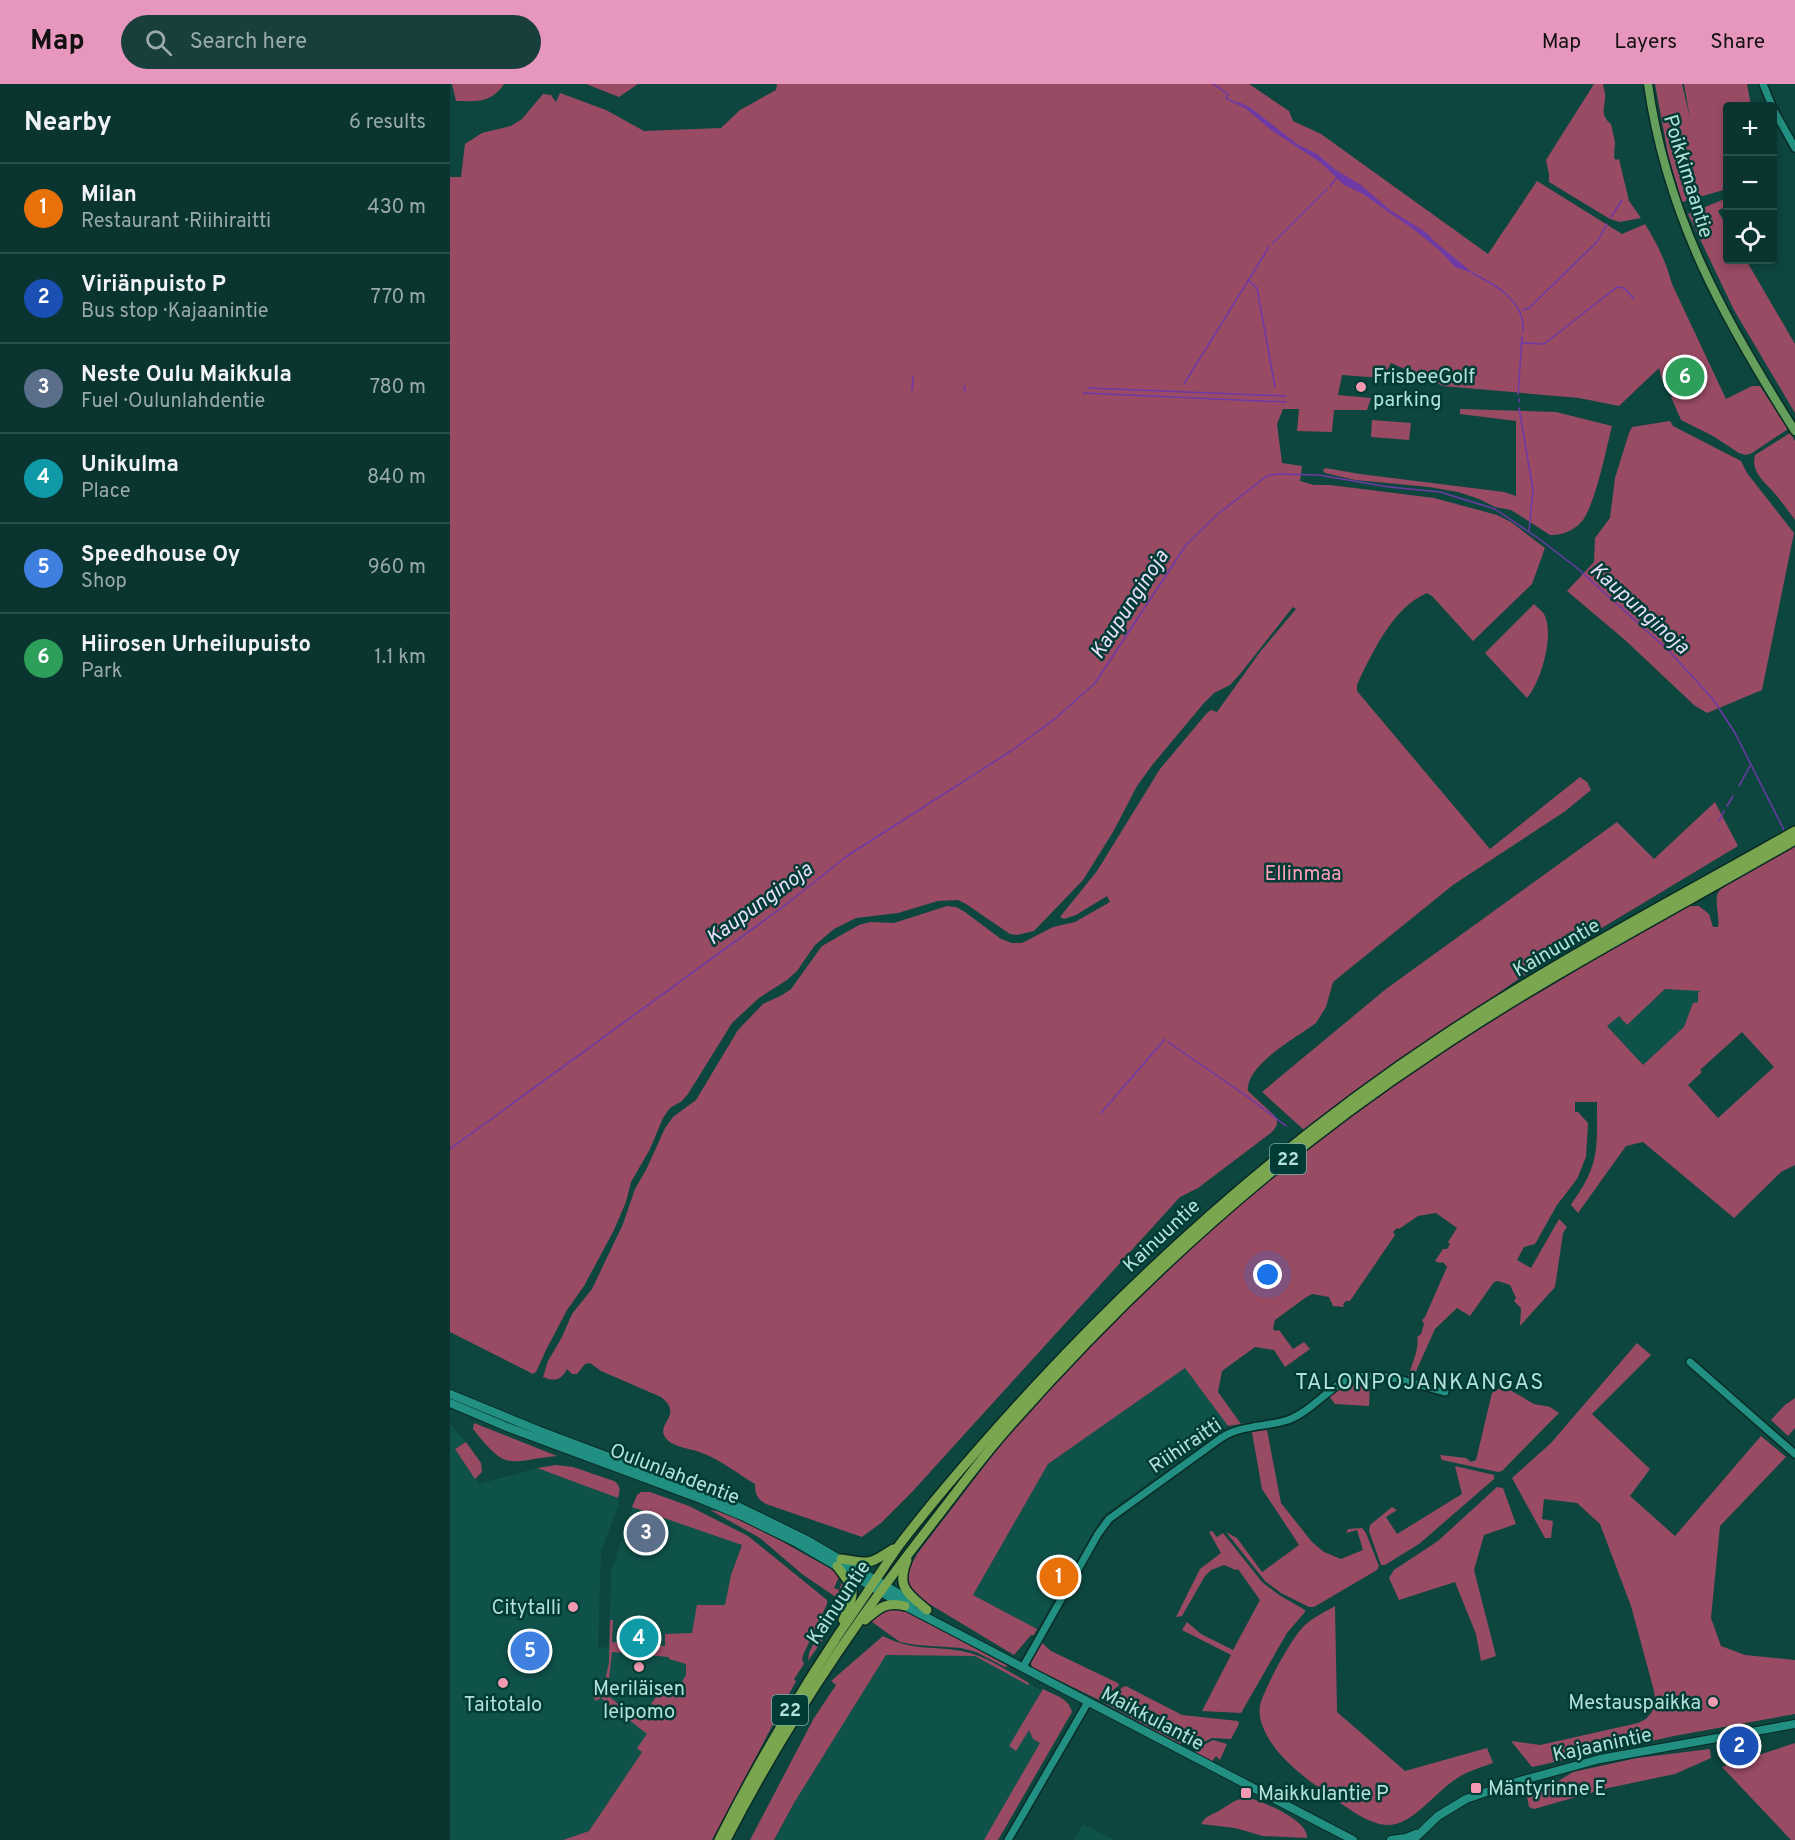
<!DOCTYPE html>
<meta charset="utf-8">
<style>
:root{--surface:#0a342f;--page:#183f3b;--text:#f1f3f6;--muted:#9aa;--line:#2a4f4b;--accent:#e797bd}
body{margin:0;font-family:Overpass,sans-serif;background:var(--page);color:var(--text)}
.controls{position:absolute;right:18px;top:18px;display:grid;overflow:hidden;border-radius:6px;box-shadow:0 3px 9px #0003}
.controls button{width:54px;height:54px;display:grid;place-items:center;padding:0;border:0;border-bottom:2px solid var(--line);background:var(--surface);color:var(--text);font:30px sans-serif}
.you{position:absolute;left:818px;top:1191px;width:21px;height:21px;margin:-15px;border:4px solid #fff;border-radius:50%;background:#1a73e8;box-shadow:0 0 0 9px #1a73e833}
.badge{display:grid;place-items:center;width:39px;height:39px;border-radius:50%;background:var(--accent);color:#fff;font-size:20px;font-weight:700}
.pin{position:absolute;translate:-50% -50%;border:3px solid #fff;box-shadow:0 2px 6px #0006}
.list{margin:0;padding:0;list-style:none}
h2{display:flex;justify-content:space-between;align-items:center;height:78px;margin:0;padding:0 24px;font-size:26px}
h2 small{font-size:20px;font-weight:400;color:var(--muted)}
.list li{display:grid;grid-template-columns:39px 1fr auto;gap:18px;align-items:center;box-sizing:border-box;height:90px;padding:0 24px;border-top:2px solid var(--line)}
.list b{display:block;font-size:22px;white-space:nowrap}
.list p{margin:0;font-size:20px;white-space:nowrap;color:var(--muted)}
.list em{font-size:20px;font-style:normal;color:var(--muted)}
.icon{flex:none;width:33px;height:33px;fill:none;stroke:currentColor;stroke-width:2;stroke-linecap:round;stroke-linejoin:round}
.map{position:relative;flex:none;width:1345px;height:1756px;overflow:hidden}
header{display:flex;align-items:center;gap:36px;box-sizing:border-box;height:84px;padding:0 30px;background:var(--accent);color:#111}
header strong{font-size:28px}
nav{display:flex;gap:33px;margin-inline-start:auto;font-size:21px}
.search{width:420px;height:54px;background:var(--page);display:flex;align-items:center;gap:15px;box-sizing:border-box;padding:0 21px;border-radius:33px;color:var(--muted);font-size:22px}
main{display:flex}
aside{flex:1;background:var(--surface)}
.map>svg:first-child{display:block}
.built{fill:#0f524a}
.green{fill:#994b63;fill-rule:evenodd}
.water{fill:#6d3aa6}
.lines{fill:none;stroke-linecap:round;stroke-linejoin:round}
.stream{stroke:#6d3aa6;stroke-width:1.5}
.tertiary-casing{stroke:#092a25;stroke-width:10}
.secondary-casing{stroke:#092a25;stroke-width:10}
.primary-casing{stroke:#092a25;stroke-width:11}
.trunk-casing{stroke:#092a25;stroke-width:12}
.tertiary{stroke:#219082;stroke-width:7}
.secondary{stroke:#219082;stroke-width:8}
.primary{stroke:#64a05c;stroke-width:8}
.trunk{stroke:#7aa64f;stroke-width:9}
.poi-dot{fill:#f19ab2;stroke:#003c35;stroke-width:2}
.labels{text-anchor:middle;stroke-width:5;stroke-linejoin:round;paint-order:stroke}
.shield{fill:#003c35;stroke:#7dafa7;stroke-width:1.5}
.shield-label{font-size:18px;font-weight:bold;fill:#b3e0d8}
.street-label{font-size:20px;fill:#b3e0d8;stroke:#003c35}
.poi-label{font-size:20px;fill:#b3e0d8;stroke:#003c35;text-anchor:start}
.park-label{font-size:20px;fill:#fd9db8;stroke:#003c35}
.water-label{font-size:21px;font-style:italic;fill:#e8defa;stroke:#003c35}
.quarter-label{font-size:22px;letter-spacing:1.5px;fill:#b3e0d8;stroke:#003c35}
</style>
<header>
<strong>Map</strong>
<div class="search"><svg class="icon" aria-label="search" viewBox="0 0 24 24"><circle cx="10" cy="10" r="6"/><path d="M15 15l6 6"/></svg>Search here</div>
<nav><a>Map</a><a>Layers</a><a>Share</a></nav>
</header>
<main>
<aside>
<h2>Nearby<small>6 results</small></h2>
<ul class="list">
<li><span class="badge" style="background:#e8710a">1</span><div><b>Milan</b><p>Restaurant · Riihiraitti</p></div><em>430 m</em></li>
<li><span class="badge" style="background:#1a4fb4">2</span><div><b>Viriänpuisto P</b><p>Bus stop · Kajaanintie</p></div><em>770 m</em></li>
<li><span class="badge" style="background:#5c6f8a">3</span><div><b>Neste Oulu Maikkula</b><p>Fuel · Oulunlahdentie</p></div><em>780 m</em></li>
<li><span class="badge" style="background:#0f9aa8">4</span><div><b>Unikulma</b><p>Place</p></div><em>840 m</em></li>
<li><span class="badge" style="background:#3f7fe0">5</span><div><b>Speedhouse Oy</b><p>Shop</p></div><em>960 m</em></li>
<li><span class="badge" style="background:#2e9e5b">6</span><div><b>Hiirosen Urheilupuisto</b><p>Park</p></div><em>1.1 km</em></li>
</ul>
</aside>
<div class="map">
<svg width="1345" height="1756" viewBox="0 0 1345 1756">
<rect width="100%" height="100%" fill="#0d463f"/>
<g class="built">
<polygon points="1232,890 1252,893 1242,963 1201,990 1157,942 1169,931 1177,940"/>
<polygon points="735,1283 778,1342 653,1431 587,1545 523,1511 598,1380"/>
<polygon points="0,1340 16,1358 5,1365 29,1400 87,1384 168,1414 169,1420 151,1467 148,1564 159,1563 161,1489 182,1423 292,1460 281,1491 275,1521 247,1521 240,1596 139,1747 113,1756 0,1756"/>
<polygon points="436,1571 525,1572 613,1617 548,1756 325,1756 344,1719"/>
<polygon points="633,1740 664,1756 623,1756"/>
</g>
<g class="green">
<path d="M2 0H54C40 20 27 17 6 17Z"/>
<polygon points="136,0 188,0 169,13"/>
<path d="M327 0H799L839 27 843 37 871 50 1038 170 1087 97 1172 150 1195 140C1207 159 1216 178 1222 200L1276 315 1302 302H1310L1338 345 1302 369 1296 371 1289 369 1263 352 1231 336 1221 313 1246 303 1233 308 1224 284 1226 291 1212 296 1209 284 1169 322 1129 314 993 302 941 279 933 294 892 291 888 311 921 314 917 326H884L882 348 847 347 849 325H833L827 340 832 379 852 382 850 397 864 401H880L984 414 1047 431 1061 438 1095 464 1082 500 1023 557 982 512 977 509C944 523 925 564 910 594L907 601V607L1040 765 1130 693 1137 698 1141 706 1114 728 1003 801 883 898 876 923 866 939C847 953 795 981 798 1007L825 1032C829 1039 827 1042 822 1048L748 1104 730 1113 462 1408 431 1439 412 1453 316 1420C307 1415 305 1410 305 1400 288 1390 267 1373 249 1368 239 1364 221 1363 215 1353 206 1339 234 1331 211 1313L151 1287 140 1279 135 1280 127 1290H122L117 1285C112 1296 104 1298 93 1293L98 1277 112 1253 122 1230 142 1205 173 1140 185 1105 197 1084 215 1044 223 1033 246 1016 288 946 313 920 332 911 341 905 372 862 409 841 420 838 444 839 497 822 506 823 515 828 551 855 562 859H572L603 843 625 838 660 818 657 812 626 831 614 835 610 833 647 787 710 685 757 629 761 626 767 628 810 568 846 525 843 523 790 590 780 601 764 609 754 619 703 680 687 702 663 748 633 796 584 847 567 851 560 850 516 820 508 816 488 817 448 829 406 834 384 845 365 861 347 887 337 896 309 914 282 939 238 1010 232 1017 220 1024 213 1034 200 1065 181 1098 176 1118 164 1146 134 1202 117 1226 96 1266 86 1288 83 1290 0 1248V93H11L15 60 32 49 61 42 72 35 93 10 101 11 106 18 110 9 156 26 194 47 271 44 290 26 326 6Z"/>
<path d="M1144 0H1153C1154 5 1156 11 1155 16 1153 27 1152 33 1161 40L1165 58 1164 74 1166 76 1169 75 1179 117 1191 134 1170 138 1160 135 1099 98V90L1096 76Z"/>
<polygon points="1205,0 1232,0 1240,34 1234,0 1297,0 1301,22 1278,22 1277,105 1232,118 1218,70"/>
<polygon points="1277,114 1277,121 1268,127 1277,143 1278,176 1296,176 1345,260 1345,329 1284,226 1238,130"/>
<path d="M1010 325 1106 328 1162 342C1156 366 1146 417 1133 436 1126 446 1111 452 1100 451L1061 426 1045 423 1029 415 1008 408 979 403 905 396 875 389 873 387 875 384 910 390 1054 408 1066 412V337L1010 330Z"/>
<polygon points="922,336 961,339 959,356 921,353"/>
<polygon points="1220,337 1223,342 1291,377 1297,389 1344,449 1312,606 1257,629 1244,621 1175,556 1117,507 1144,478 1145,454 1160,434 1165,394 1179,349 1182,343"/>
<path d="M1340 349 1345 357V436C1339 428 1333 420 1327 412 1317 400 1300 389 1305 371Z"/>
<path d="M1084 520C1087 523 1092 527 1094 530 1105 550 1091 598 1077 614L1035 569Z"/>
<polygon points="1265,718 1288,762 1077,889 854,1046 812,1008 936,905 1167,738 1204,775"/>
<path d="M1345 761V1081L1331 1088 1284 1134 1193 1058 1176 1062 1128 1129 1121 1121 1122 1119C1150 1081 1147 1063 1147 1018H1125V1028H1128L1138 1039 1136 1073 1127 1095 1107 1121 1085 1160 1074 1163 1067 1176 1081 1184 1109 1135 1117 1143 1113 1149 1105 1203 1070 1242 1071 1224 1064 1217 1066 1214 1060 1201 1048 1197 1044 1198 1020 1232 1007 1224 985 1245 963 1294 958 1293C961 1282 970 1264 967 1253L971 1250 974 1240 972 1236 975 1233 997 1183 993 1178 990 1179 985 1177 993 1165H997L1000 1160 998 1158 1007 1144 986 1129 968 1132 949 1145 947 1144 943 1148 945 1151 900 1217H896L893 1220 894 1223 883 1222 879 1213 862 1210 855 1214 825 1236 823 1245 826 1247 829 1246 843 1265 854 1258 860 1265 835 1283 824 1266 805 1263 772 1287 768 1308 791 1340 778 1342 735 1284 598 1380 523 1511 587 1545 584 1551H581L564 1571 461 1509C455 1491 458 1487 467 1470L561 1347 656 1244 720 1182 788 1122 863 1060 947 997 1064 921 1236 822H1249L1259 830 1263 843H1268C1270 833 1264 818 1268 809 1272 799 1332 768 1345 761ZM1215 905 1250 907 1248 909V918L1243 919 1234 943 1193 981 1157 942 1169 932 1177 941ZM1292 948 1324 983 1268 1034 1238 1001 1252 988 1250 986Z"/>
<polygon points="1187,1259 1201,1271 1142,1330 1200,1385 1180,1412 1225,1452 1311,1352 1336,1373 1270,1442 1261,1534 1271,1562 1295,1571 1345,1576 1345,1630 1224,1652 1082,1683 1061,1657 1090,1661 1188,1639 1196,1635 1202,1628 1205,1618 1204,1607 1181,1522 1150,1440 1127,1419 1094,1415 1092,1435 1103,1437 1101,1454 1095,1454 1062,1394 1101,1359"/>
<polygon points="919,1294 920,1299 919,1322 885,1320 879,1312 901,1297"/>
<polygon points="1053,1302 1084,1320 1100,1323 1109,1329 1052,1387 1048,1388 992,1376 990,1371 1016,1374 1021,1378 1026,1376 1042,1309"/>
<polygon points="1345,1314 1345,1344 1338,1352 1321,1336 1335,1321"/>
<path d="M24 1339 107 1372C57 1377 58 1389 23 1345Z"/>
<polygon points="817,1346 831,1419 862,1458 874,1468 891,1475 913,1466 907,1446 896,1449 898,1445 912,1444 916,1449 929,1482 927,1486 864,1523 859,1523 831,1509 815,1497 776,1448 787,1454 812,1488 849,1461 812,1405 802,1348"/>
<polygon points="16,1358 31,1379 32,1388 25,1395 5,1365"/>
<path d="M106 1381 123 1383 164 1397C171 1402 170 1406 168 1414L87 1384Z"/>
<polygon points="1005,1382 1044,1391 1044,1395 969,1460 935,1481 931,1481 919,1447 920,1441 942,1423 947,1426 936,1433 947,1450 1012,1410"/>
<polygon points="1047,1403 1053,1404 1066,1440 1034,1451 1024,1486 1046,1572 1031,1577 1026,1550 1005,1498 949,1516 939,1494 944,1486 988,1457"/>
<path d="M191 1408H200L239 1422 298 1452 377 1516V1520L354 1569 352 1575 354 1580 344 1595 346 1597 262 1756H113L139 1747 192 1668 187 1664 197 1650 151 1614 146 1617 143 1613 149 1605C163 1615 176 1627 190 1636L208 1610 227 1604 231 1599 236 1591V1580L219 1575V1573L162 1568 159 1595 155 1596 159 1579 160 1536H163L162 1558 215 1562V1550L242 1549 247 1521H275L281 1491 292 1461 182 1423 187 1411Z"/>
<polygon points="260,1426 271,1428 298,1438 386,1488 389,1493 384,1504 389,1506 393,1495 399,1505 397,1519 395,1515 393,1518 352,1490 310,1454"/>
<polygon points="762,1447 767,1453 773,1449 812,1498 829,1511 855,1526 855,1528 837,1549 791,1629 752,1627 781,1571 732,1546 737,1538 751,1550 783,1566 810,1516 788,1485 786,1486 774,1481 761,1486 755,1492 732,1532 726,1533 750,1485 771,1469 759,1448"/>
<polygon points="382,1519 390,1525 389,1527 393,1527 358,1577 359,1569"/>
<path d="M885 1522 887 1628 955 1687 1037 1664 1043 1679C1032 1683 1019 1687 1009 1693 988 1705 963 1741 939 1741 918 1741 895 1722 879 1711 855 1694 824 1672 813 1643 810 1636 809 1629 810 1621 814 1605 842 1553 854 1542 862 1534 875 1528 885 1522Z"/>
<polygon points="438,1524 449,1524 460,1529 558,1582 555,1583 526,1568 511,1564 466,1561 450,1558 422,1538 423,1536 420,1536"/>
<path d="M433 1552C464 1568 485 1561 516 1568 538 1573 559 1588 579 1599L578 1601 525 1572 436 1571 344 1719 324 1756H300L364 1634 386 1601 381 1597Z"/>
<polygon points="591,1558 601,1567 668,1599 669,1601 651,1617 582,1583 580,1576"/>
<polygon points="676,1602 732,1631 788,1637 789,1640 781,1655 762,1654 744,1663 732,1657 730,1660 654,1619 673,1603"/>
<path d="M593 1605C604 1611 619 1614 622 1628L548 1756H534L590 1659 583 1655 579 1646 566 1667 559 1662Z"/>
<polygon points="763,1656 777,1660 770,1676 766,1672 761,1679 745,1668 748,1664"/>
<polygon points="1345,1659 1345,1756 1341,1756 1272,1683"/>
<polygon points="1260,1665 1261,1674 1225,1690 1158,1704 1084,1725 1079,1723 1077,1712 1102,1701 1123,1688 1187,1674"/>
<path d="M799 1714C814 1718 859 1737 857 1754L813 1752 785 1744 751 1740C757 1730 763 1731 772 1725 782 1719 786 1714 799 1714Z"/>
</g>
<polygon class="water" points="789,18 801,24 847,60 867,70 886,86 911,101 940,126 977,149 984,157 1023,189 1005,183 989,166 967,148 913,110 894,101 870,78 821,46 795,24 784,19"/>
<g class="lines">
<g class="stream">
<polyline points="763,0 778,10 776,14 785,19"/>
<polyline points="880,102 887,94"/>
<polyline points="1161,133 1172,116"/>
<polyline points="823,159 877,105"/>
<path d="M1022 189C1046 201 1075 217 1073 247"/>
<polyline points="799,197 807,204 825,303"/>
<polyline points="1073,226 1079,224 1147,158 1157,140"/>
<polyline points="1072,259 1094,260 1167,203 1174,204 1184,215"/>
<polyline points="734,300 819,163"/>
<polyline points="514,302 515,307"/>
<polyline points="638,304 836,312"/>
<polyline points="462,306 463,293"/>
<polyline points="633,309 836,318"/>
<polyline points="1068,311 1072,252"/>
<polyline points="1069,315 1069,318"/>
<polyline points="1069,324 1083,406 1079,447"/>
<polyline points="1289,702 1300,682"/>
<polyline points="1277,722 1283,712"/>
<polyline points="1269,737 1274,727"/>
<polyline points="718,958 798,1013 836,1042"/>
<polyline points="651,1029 715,955"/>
<polyline points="0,1065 334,822 397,772 561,667 606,634 645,599 736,461 769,429 817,392 827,390 869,391 939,403 990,408 1045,425 1088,454 1127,484 1219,567 1263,615 1285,649 1335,748"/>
</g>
<g class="tertiary-casing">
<g id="tertiary">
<polyline points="1313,0 1322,22"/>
<polyline points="1322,23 1345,64"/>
<polyline points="1240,1278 1345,1370"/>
<path d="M573 1583 648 1450 659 1435 771 1354C791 1341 816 1343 838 1336 857 1329 872 1312 888 1301 920 1280 961 1300 995 1308"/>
<polyline points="558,1756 638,1618"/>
</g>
</g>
<g class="secondary-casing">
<g id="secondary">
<polyline points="0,1310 90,1347 279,1418 355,1455 465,1519"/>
<polyline points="0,1319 57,1343 251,1415 292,1432 347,1459 455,1522 903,1756"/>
<polyline points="941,1756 956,1754 966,1750"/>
<polyline points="963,1756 988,1732 1016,1715 1066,1698 1150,1675 1345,1640"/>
</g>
</g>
<g class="primary-casing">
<path id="primary" d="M1198 0C1217 134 1274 235 1345 347"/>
</g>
<g class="trunk-casing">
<g id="trunk">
<path d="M391 1475C421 1479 417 1482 443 1465"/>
<path d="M457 1476C446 1503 457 1509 477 1526"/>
<path d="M387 1482C406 1507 406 1507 393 1536"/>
<path d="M415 1536C429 1524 436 1517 455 1522"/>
<path d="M269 1756C312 1670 361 1589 416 1510 427 1494 438 1477 450 1460 493 1404 539 1352 587 1300 709 1169 843 1051 993 952 1106 877 1227 814 1345 747"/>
<path d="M276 1756C334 1643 406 1536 484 1437 509 1405 532 1373 559 1343 684 1201 825 1073 984 968 1100 890 1224 826 1345 756"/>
</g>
</g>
<use href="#tertiary" class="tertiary"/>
<use href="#secondary" class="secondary"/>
<use href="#primary" class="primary"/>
<use href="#trunk" class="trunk"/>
</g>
<g class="poi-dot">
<circle cx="911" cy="303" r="6"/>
<circle cx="123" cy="1523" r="6"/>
<circle cx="189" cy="1583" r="6"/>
<circle cx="53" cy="1599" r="6"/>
<circle cx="1263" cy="1618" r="6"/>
<rect x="1020" y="1698" width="12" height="12" rx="3"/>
<rect x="790" y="1703" width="12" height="12" rx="3"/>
</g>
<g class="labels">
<g class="shield">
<rect x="820" y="1060" width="36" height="30" rx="4.5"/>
<rect x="322" y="1611" width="36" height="30" rx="4.5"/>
</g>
<g class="shield-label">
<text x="838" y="1081">22</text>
<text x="340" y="1632">22</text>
</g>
<g class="street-label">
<text transform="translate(1239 92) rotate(73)" y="7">Poikkimaantie</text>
<text transform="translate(1106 863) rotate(-30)" y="7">Kainuuntie</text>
<text transform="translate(711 1151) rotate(-43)" y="7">Kainuuntie</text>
<text transform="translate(735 1361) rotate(-34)" y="7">Riihiraitti</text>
<text transform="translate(225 1389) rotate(21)" y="7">Oulunlahdentie</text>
<text transform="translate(388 1518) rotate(-56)" y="7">Kainuuntie</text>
<text transform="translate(703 1634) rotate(28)" y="7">Maikkulantie</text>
<text transform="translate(1152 1660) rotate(-12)" y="7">Kajaanintie</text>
</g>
<g class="poi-label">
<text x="923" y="299">FrisbeeGolf<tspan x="923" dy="23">parking</tspan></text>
<text x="111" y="1530" text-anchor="end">Citytalli</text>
<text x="189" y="1611" text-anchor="middle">Meriläisen<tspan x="189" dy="23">leipomo</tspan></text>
<text x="1251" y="1625" text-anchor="end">Mestauspaikka</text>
<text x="53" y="1627" text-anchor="middle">Taitotalo</text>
<text x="1038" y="1711">Mäntyrinne E</text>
<text x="808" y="1716">Maikkulantie P</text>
</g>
<g class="park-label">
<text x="853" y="796">Ellinmaa</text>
</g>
<g class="water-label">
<text transform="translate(679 520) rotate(-57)" y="7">Kaupunginoja</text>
<text transform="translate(1190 524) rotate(42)" y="7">Kaupunginoja</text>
<text transform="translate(309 819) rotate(-36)" y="7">Kaupunginoja</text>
</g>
<g class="quarter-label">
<text x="970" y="1305">TALONPOJANKANGAS</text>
</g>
</g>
</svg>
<div class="controls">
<button>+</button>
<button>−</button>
<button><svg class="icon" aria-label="locate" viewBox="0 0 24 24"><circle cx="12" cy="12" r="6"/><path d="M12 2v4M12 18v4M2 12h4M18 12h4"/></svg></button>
</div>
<div class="you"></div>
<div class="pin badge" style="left:609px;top:1493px;background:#e8710a">1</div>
<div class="pin badge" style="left:1289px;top:1662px;background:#1a4fb4">2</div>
<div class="pin badge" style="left:196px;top:1449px;background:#5c6f8a">3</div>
<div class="pin badge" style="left:189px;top:1554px;background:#0f9aa8">4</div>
<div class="pin badge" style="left:80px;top:1567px;background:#3f7fe0">5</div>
<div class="pin badge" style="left:1235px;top:293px;background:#2e9e5b">6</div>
</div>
</main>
